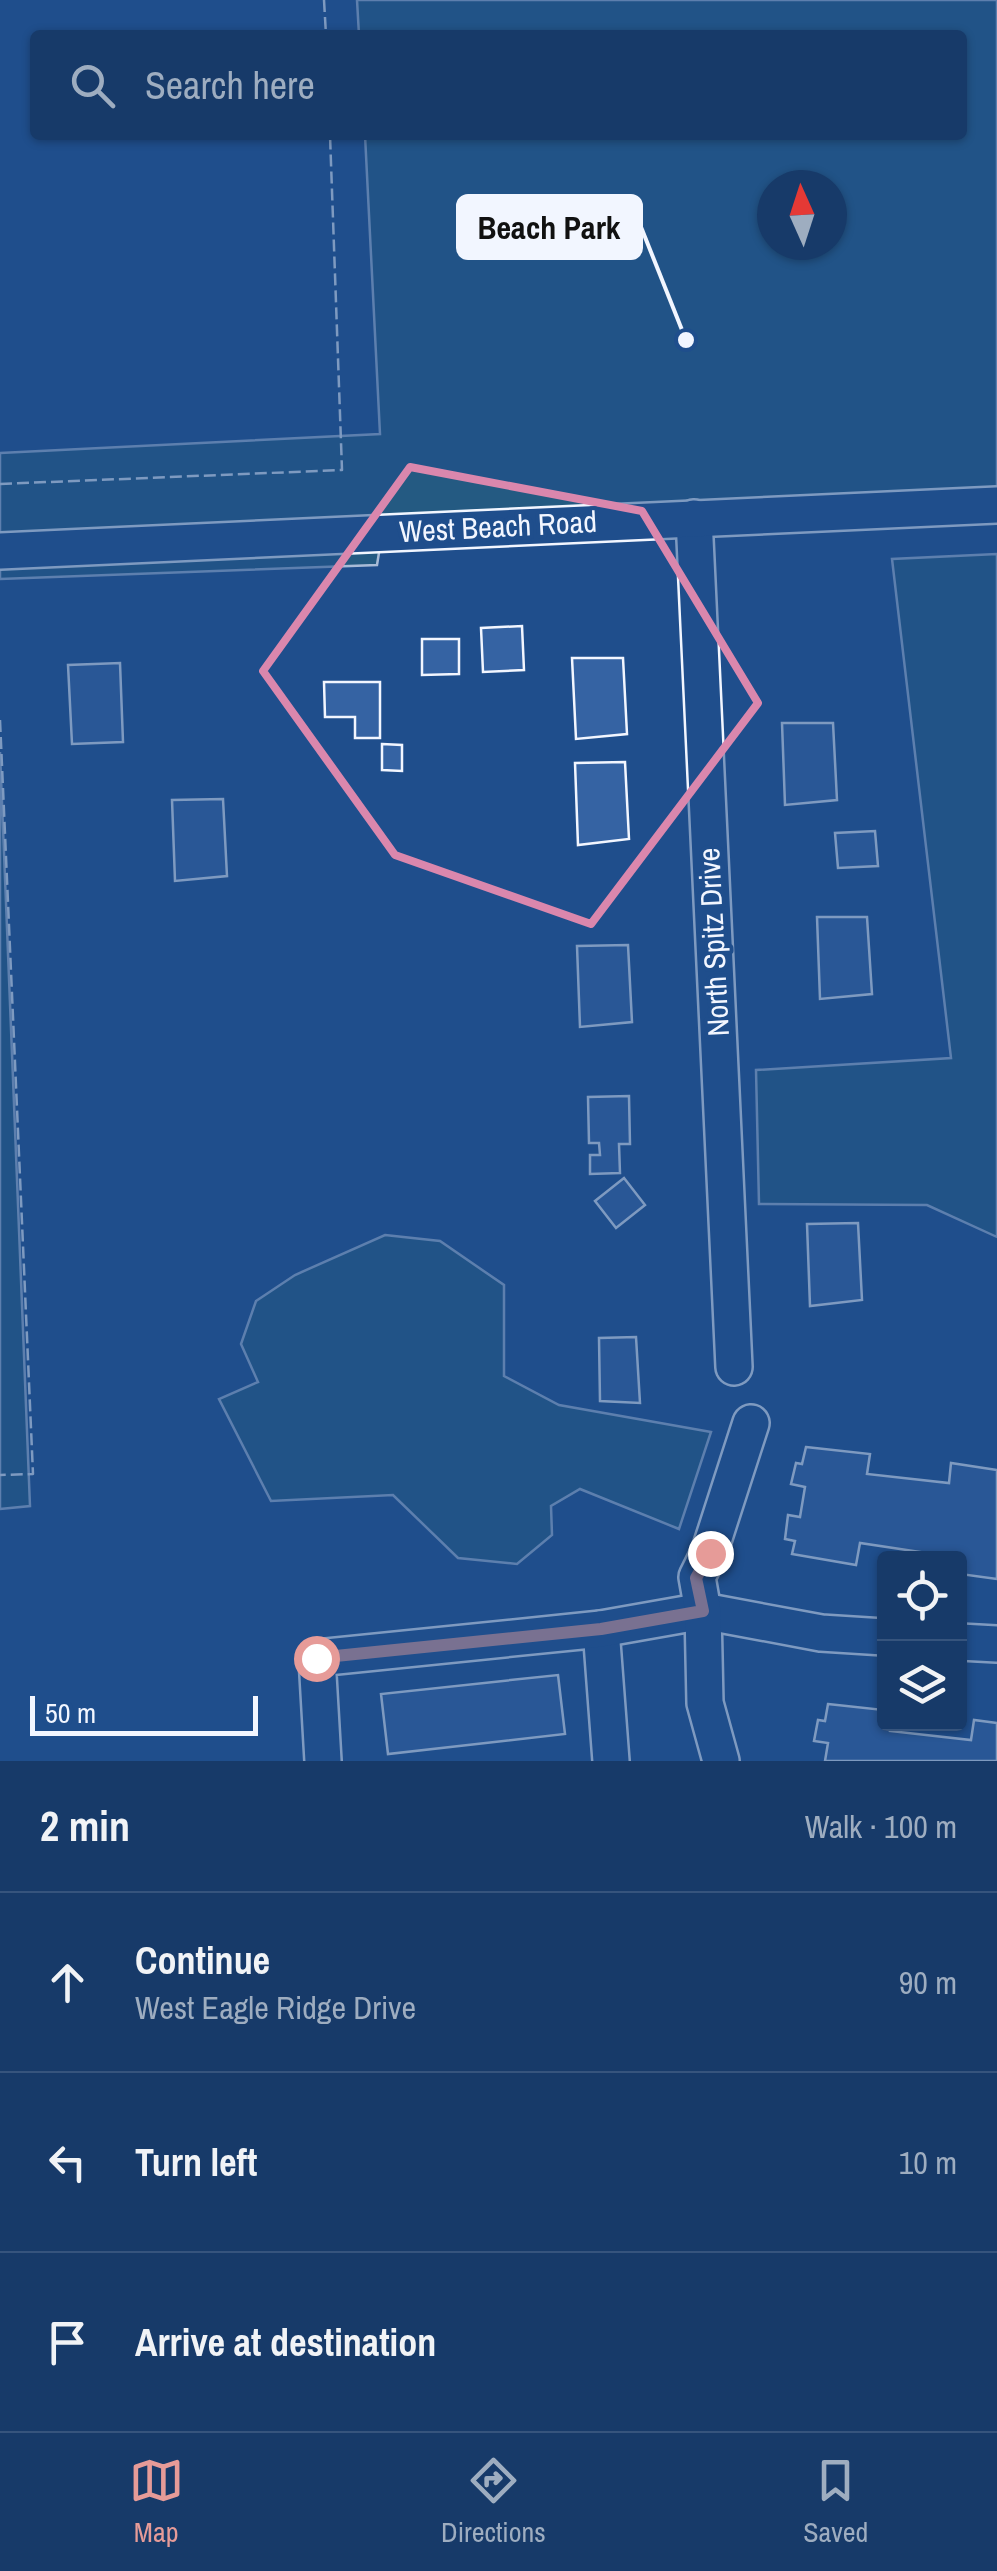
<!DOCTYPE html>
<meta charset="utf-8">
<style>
:root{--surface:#173a69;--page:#244571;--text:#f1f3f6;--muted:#9eadc0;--line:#36547d;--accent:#e69b98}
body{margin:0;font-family:"Archivo Narrow",sans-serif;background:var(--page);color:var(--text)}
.controls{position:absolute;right:30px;bottom:30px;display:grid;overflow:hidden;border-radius:10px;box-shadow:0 2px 8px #0004}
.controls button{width:90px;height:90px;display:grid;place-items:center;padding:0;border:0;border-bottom:2px solid var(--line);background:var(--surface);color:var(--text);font:50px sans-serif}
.compass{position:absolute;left:757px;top:170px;width:90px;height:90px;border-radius:50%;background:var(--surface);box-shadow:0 2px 8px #0004;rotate:357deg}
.scale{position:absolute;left:30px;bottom:25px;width:228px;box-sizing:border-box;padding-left:10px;border:5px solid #f2f6ff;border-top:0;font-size:28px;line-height:35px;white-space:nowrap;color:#f2f6ff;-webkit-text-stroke:8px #1f4e8c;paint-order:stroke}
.stop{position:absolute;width:30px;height:30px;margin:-22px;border:8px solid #e69b98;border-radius:50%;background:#fff}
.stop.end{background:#e69b98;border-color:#fff;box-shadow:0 2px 10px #0008}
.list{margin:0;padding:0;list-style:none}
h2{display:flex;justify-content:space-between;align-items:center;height:130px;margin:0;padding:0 40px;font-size:42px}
h2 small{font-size:32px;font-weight:400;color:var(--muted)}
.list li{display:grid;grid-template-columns:65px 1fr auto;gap:30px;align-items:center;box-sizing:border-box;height:180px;padding:0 40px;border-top:2px solid var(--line)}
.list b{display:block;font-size:38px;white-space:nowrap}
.list p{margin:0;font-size:32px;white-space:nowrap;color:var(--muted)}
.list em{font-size:32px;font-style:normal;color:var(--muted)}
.icon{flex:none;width:55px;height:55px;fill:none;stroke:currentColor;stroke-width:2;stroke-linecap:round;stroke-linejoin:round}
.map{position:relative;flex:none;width:997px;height:1761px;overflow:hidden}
.search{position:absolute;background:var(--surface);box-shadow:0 2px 8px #0004;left:30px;right:30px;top:30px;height:110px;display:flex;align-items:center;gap:25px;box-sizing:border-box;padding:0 35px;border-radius:10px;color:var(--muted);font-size:38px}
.sheet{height:670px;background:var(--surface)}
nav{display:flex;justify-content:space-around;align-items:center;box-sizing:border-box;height:140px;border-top:2px solid var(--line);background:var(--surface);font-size:28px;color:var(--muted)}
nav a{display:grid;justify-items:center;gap:5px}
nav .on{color:var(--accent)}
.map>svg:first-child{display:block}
.green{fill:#245a82;stroke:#a8bbd7;stroke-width:2.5;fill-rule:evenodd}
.building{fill:#3563a3;stroke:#f2f6ff;stroke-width:2.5}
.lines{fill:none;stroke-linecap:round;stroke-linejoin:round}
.minor-casing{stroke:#f2f6ff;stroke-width:40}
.minor{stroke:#1f4e8c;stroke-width:35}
.fence{stroke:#f2f6ff;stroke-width:2.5;stroke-dasharray:12 5;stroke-linecap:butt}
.route{stroke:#e69b98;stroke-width:12}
.marked{fill:none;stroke:#da87ad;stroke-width:8;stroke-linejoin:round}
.labels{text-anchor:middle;stroke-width:8;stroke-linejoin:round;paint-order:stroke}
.street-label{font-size:30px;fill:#f2f6ff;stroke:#1f4e8c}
.leader{fill:none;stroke:#f2f6ff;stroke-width:4}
.callout-dot{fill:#f2f6ff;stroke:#1f4e8c;stroke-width:4}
.callout{fill:#f2f6ff;stroke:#f2f6ff;stroke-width:4}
.callout-label{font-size:32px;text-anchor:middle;font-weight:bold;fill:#111}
</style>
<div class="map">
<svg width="997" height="1761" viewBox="0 0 997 1761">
<rect width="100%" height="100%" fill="#1f4e8c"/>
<g class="green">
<path d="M357 0H997V494L384 522 377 565 0 579V453L380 434 365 135H962V35H359ZM772 185H832V245H772Z"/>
<polygon points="997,554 997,1237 927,1205 759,1204 756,1070 951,1058 892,559"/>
<polygon points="0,752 30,1506 0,1509"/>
<polygon points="385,1235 440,1241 504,1285 504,1376 559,1405 711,1432 679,1529 580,1489 551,1506 552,1535 517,1564 458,1558 393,1495 271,1501 219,1399 258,1382 241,1344 256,1301 295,1275"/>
</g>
<g class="building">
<polygon points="522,626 524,670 483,672 481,628"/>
<polygon points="422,639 459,639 459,674 422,675"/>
<polygon points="572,658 623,658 627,734 576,739"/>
<polygon points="120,663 123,742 72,744 68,665"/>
<polygon points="324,682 380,682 380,738 355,738 355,717 325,717"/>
<polygon points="782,723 833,723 837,800 785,805"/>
<polygon points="382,744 402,745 402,771 382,770"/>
<polygon points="625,762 629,839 578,845 575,763"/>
<polygon points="223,799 227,876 175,881 172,800"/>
<polygon points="875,831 878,866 838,868 835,833"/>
<polygon points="817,917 867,917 872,994 820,999"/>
<polygon points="628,945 632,1022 580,1027 577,946"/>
<polygon points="629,1096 630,1144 619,1144 620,1173 590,1174 590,1155 600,1155 599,1143 589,1143 588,1097"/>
<polygon points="624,1178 645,1205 616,1228 595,1201"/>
<polygon points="858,1223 862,1300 810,1306 807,1224"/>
<polygon points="636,1337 640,1403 600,1401 599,1338"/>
<polygon points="806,1447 870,1454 867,1474 949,1483 951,1463 997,1470 997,1579 960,1574 960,1559 939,1559 940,1555 860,1543 856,1565 792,1554 795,1541 785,1539 788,1515 800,1517 805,1487 791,1484 796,1463 802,1464"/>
<polygon points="558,1675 565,1734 388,1754 381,1694"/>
<polygon points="828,1704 884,1710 884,1724 891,1724 890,1731 971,1740 974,1720 997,1723 997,1761 825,1761 828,1743 814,1741 818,1720 825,1721"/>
</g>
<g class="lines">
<g class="minor-casing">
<g id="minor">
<polyline points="694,518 734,1367"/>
<polyline points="0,551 997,505"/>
<polyline points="601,1629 611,1761"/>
<polyline points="960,1642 997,1644"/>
<polyline points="323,1761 317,1658 601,1629 703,1611 821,1633 884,1637"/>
<polyline points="721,1761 705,1703 703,1611 697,1577 709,1553 751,1423"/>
</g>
</g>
<use href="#minor" class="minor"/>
<g class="fence">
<polyline points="324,0 326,35"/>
<polyline points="0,484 342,470 330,135"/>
<polyline points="0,720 33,1474 0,1475"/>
</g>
</g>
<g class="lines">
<polyline class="route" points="316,1658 601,1629 703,1611 696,1578 710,1553"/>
</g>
<path d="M0 0H997V1761H0ZM410 467 642 511 758 703 591 924 395 855 263 671Z" fill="#1f4e8c" fill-opacity=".55" fill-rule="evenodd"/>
<path class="marked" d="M410 467 642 511 758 703 591 924 395 855 263 671Z"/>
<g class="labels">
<g class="street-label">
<text transform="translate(498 527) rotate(-3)" y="10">West Beach Road</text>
<text transform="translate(714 942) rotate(-93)" y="10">North Spitz Drive</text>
</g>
</g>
<path class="leader" d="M686 340L641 227"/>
<circle class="callout-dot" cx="686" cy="340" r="10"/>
<rect class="callout" x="458" y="196" width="183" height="62" rx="10"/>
<g class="callout-label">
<text x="549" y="239">Beach Park</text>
</g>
</svg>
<div class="controls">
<button><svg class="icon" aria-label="locate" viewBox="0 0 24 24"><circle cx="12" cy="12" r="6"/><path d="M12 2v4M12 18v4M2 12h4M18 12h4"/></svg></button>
<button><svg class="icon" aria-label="layers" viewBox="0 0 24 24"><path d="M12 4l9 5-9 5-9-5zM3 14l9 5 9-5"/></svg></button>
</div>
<svg class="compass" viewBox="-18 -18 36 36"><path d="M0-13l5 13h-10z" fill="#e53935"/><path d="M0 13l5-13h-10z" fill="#9eadc0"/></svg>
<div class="scale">50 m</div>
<div class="stop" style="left:316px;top:1658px"></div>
<div class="stop end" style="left:710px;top:1553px"></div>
<div class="search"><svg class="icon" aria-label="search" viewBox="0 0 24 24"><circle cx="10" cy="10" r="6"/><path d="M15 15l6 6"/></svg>Search here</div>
</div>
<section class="sheet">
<h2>2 min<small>Walk · 100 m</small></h2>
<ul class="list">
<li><svg class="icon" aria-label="ahead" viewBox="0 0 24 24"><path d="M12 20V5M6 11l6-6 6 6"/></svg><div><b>Continue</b><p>West Eagle Ridge Drive</p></div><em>90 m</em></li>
<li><svg class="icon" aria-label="left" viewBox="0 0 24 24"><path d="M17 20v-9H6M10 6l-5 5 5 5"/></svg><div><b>Turn left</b></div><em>10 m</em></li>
<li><svg class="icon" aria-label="arrive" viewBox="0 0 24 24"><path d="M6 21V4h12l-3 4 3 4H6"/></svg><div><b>Arrive at destination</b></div></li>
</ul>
</section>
<nav>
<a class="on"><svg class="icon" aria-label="map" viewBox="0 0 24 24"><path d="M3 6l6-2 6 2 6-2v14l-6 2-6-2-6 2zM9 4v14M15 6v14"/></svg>Map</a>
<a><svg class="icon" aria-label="directions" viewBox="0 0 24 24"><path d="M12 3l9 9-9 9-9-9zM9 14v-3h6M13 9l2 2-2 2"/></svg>Directions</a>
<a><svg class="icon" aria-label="saved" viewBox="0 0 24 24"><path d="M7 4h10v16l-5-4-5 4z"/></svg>Saved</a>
</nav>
